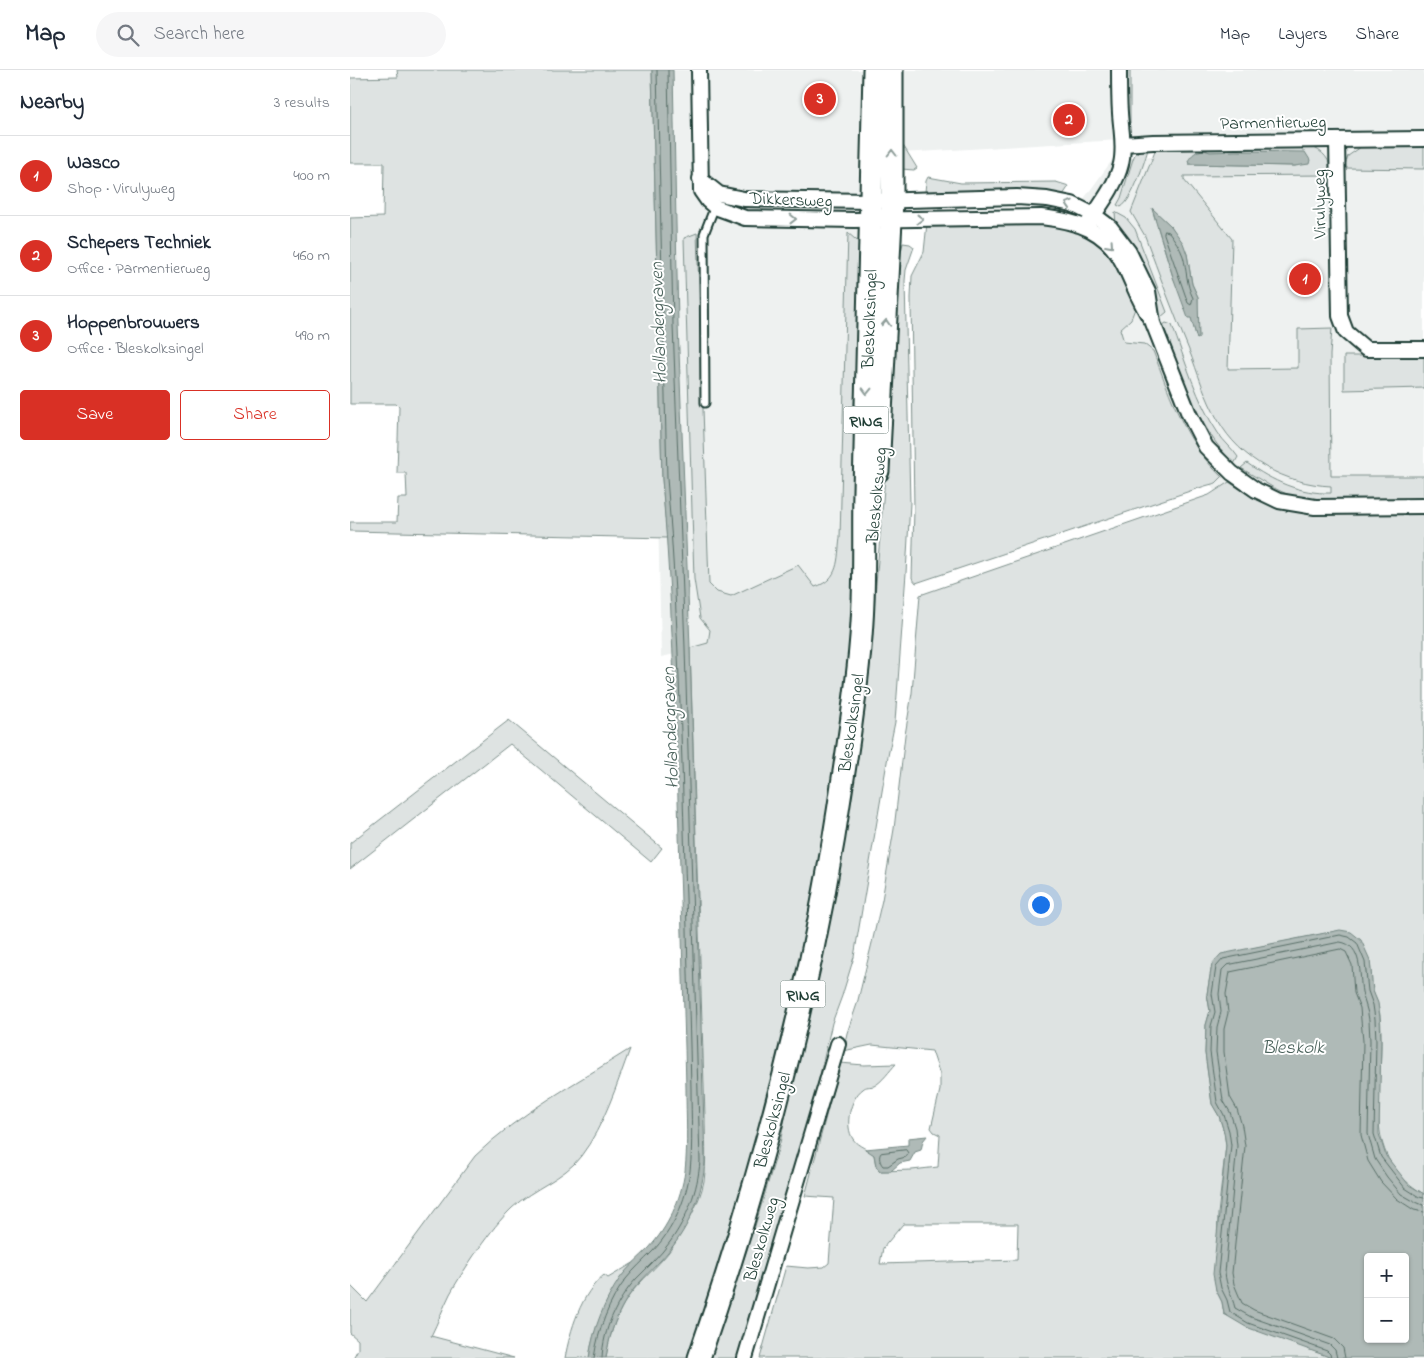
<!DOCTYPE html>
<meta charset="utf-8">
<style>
:root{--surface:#fff;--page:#f6f6f7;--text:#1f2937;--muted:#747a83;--line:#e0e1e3;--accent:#d93025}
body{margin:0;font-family:"Indie Flower",sans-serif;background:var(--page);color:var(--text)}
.controls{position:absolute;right:15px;bottom:15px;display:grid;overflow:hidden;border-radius:5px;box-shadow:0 1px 4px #0004}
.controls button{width:45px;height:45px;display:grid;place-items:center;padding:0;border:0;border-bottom:1px solid var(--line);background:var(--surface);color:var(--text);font:25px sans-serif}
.you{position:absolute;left:690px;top:834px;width:18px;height:18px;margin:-12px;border:4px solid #fff;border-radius:50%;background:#1a73e8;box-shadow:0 0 0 8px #1a73e833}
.badge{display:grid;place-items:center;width:32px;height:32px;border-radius:50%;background:var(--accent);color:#fff;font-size:16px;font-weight:700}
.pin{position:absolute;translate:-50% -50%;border:2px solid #fff;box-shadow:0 1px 5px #0006}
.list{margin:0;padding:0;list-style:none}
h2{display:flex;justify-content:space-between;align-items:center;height:65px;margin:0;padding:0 20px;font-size:21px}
h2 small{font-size:16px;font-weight:400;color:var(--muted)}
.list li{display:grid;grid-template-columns:32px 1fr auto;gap:15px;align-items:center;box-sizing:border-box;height:80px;padding:0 20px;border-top:1px solid var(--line)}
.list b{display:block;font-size:19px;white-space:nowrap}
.list p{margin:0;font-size:16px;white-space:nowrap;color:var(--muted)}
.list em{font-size:16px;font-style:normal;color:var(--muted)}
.actions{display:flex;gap:10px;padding:15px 20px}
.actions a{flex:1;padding:11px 0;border:1px solid var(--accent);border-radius:5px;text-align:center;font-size:18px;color:var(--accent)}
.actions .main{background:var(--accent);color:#fff}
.icon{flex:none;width:28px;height:28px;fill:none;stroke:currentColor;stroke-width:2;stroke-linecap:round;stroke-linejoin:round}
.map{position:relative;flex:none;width:1074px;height:1288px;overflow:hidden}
header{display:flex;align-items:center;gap:30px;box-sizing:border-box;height:70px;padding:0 25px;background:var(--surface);border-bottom:1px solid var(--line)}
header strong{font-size:24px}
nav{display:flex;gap:28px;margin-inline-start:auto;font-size:18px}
.search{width:350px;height:45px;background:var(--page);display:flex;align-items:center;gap:12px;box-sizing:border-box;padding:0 18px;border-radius:28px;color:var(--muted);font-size:19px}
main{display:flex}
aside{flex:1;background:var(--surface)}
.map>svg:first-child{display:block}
.built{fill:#eef1f0}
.green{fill:#dee3e2;stroke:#7e908b;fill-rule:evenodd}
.water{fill:#afbab7;stroke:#758883;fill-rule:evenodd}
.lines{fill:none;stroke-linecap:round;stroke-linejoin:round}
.shore{stroke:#596f68;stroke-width:1}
.lane-casing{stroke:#1f3d34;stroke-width:11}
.street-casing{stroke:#1f3d34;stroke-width:18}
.primary-casing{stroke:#1f3d34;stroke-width:25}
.lane{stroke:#fff;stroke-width:7}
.street{stroke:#fff;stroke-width:14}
.primary{stroke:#fff;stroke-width:21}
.oneway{stroke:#8f9e9a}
.labels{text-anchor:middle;stroke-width:4;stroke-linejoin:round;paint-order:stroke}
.shield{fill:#fff;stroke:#627771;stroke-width:1}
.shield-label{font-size:16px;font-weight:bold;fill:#1f3d34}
.street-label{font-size:18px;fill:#1f3d34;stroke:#fff}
.water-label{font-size:19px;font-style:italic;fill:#4a625b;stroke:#fff}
</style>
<header>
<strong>Map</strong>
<div class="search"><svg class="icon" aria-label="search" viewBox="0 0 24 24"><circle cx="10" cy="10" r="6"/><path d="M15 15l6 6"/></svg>Search here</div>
<nav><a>Map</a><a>Layers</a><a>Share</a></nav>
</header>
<main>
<aside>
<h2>Nearby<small>3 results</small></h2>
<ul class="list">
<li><span class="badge">1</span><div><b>Wasco</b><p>Shop · Virulyweg</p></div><em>400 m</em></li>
<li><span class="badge">2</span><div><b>Schepers Techniek</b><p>Office · Parmentierweg</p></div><em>460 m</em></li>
<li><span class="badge">3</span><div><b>Hoppenbrouwers</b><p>Office · Bleskolksingel</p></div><em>490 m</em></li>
</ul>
<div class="actions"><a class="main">Save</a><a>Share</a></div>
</aside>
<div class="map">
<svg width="1074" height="1288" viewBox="0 0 1074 1288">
<rect width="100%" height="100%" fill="#fff"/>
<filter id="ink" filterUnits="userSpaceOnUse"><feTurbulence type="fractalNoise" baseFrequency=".02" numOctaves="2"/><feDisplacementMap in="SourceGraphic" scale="10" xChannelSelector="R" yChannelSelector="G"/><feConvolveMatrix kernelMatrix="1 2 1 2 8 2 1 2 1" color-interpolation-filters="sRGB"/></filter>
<g filter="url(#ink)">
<g class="built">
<polygon points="299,0 514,0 512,164 495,548 311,587"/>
<polygon points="535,0 1074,0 1074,63 904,62 535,84"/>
<polygon points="1074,77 1074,459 893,461 792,319 709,163 763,89 977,78"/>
</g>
<g class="green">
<polygon points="47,0 302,0 312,409 317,468 0,461 0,452 47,452 48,428 57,428 56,403 47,403 49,337 46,334 0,334 0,148 33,147 34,93 0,93 0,8 48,7"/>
<polygon points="771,0 780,0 780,53 775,45"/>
<polygon points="551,72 567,98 564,100 551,99"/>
<polygon points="1074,75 1074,99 994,98 998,86 1011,77"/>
<path d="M799 76C795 90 783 130 771 137L767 135 771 128 783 89 785 84Z"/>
<path d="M959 76C974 81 981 90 981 105L834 106V110L882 169 878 299 948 298V259L982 258 980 285 981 406H1074V430H965L943 427 924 418 891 398 897 393C922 411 950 424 981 423V416C936 414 890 390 868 350 855 328 848 303 839 280 823 242 809 204 795 166L781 142 806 79 812 78ZM854 80 860 82 895 81 960 90 945 96 839 94ZM802 139 821 156 837 184 842 214 848 227 847 254 849 266 847 269 841 247 823 207Z"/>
<polygon points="578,107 611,113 706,112 719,116 713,125 689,124 644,120 575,122 576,111"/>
<polygon points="765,142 776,148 785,159 817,242 811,247 797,210 766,154"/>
<path d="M707 152 740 165 765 187 786 236 781 249 770 259 774 272 794 274 803 281C821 327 835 373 872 407L866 413 855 416 566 513 562 508 564 440 561 228 562 206 574 182 577 153Z"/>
<path d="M347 163 359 514 367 522 381 526 448 495 465 517C490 509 487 490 490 468L498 163 512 175 503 354 507 494 497 637 482 738 421 1028 341 1288H256C260 1260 270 1233 290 1213 302 1200 316 1188 325 1173 337 1155 350 1132 354 1111 357 1090 355 1067 355 1046L340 578 358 573 360 560 350 548 344 509 334 168Z"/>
<polygon points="553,173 560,174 564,177 556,200 555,211 560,433 556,503 545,652 538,686 504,887 492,926 482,953 469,1009 432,1156 391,1288 360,1288 405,1156 430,1073 509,677 517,621 539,359 549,190"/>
<path d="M816 253 822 255C835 290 847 332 868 363 874 372 882 378 888 387L884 394C845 355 833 305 813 255Z"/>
<polygon points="994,286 1074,286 1074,318 994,320"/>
<path d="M879 412 903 428 922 435 1074 443V1124C1011 1087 1032 1030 1031 969 1031 958 1031 946 1028 935 1027 930 1024 926 1023 921 1021 911 1021 900 1020 890L972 864 898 879 862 894 857 924 860 941 856 955 855 983 862 1034 869 1046 874 1062 876 1075 868 1144 866 1220 872 1232 874 1244 982 1288H410L436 1196 458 1198 474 1197 479 1193 484 1128 455 1126 490 993 514 995 546 994C540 1000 532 1012 524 1016 520 1017 516 1016 513 1019 500 1028 494 1056 503 1069 508 1077 518 1078 524 1085L526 1096 530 1101 562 1100 588 1097 590 1065 584 1062 581 1058 590 1020V1005L582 981 522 975 493 981 497 963 507 934 521 877 532 830 544 759 555 665 562 623 570 525 859 425ZM553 1154H668L667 1190 530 1194 533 1178Z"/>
<polygon points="159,650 312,778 301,792 160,674 0,799 0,773"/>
<path d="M280 979C267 1014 254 1056 231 1086 214 1109 183 1118 162 1138 141 1158 114 1199 100 1224 93 1238 88 1252 81 1266L164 1288H3L8 1279V1270L0 1263V1215L17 1232 125 1086C169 1043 228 1012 280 979Z"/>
<path d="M285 1192C262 1217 244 1253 239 1288H215C220 1261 231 1223 254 1205L258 1208Z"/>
</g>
<g class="water">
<path d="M302 0H323L328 254 340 578 355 1091C353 1121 342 1151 323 1176 313 1189 301 1200 290 1212 270 1233 260 1260 256 1288H239C243 1259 254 1232 270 1208 278 1197 289 1188 299 1178 318 1157 331 1130 335 1101 338 1075 336 1046 336 1019 335 968 333 916 332 864 327 712 325 560 312 409Z"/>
<path d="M854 80 860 82 885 81 955 82 960 90 959 94 945 96 839 94 838 91C842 84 846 81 854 80Z"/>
<polygon points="802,138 821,156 833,173 837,184 842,214 848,227 849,268 847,269 841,248 838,248 823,207"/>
<path d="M990 860 1001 862 1011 870 1020 890 1023 921 1028 933 1030 948 1031 971 1029 1064 1036 1086 1059 1115 1074 1124V1288H982L896 1257 874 1244 872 1232 866 1220 863 1204 876 1075 874 1062 869 1046 862 1034 855 983 856 955 860 941 857 924 862 894 871 884ZM1018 1187H1055V1269H1018Z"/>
<polygon points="577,1066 573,1071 571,1080 565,1082 560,1091 550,1093 541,1101 530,1101 526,1096 524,1085 515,1079 558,1075 558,1068"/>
</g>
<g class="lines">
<g class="shore">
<path d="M815 161 819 162C824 169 830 177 833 186 837 200 836 214 843 228L841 235 838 233 814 164Z"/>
<path d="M556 1080 558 1083 556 1087 548 1089 538 1096H533C530 1093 528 1086 531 1083Z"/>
<path d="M244 1288C248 1260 259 1231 276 1209 284 1199 293 1191 302 1182 323 1160 336 1131 340 1101 343 1074 341 1046 341 1019 340 966 338 913 337 859 332 709 330 558 317 408L307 0"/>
<path d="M252 1288C253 1260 267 1230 286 1209 298 1197 310 1186 320 1172 337 1148 348 1120 350 1091L335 578 323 255 318 0"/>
<polyline points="981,1288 980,1284 977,1281 898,1253 880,1242 877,1230 871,1218 868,1203 881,1075 879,1061 874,1045 867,1032 860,982 861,956 865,942 862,924 866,897 873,889 990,865 999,867 1007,873 1015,892 1018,921 1023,935 1025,949 1026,971 1024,1064 1031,1087 1055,1118 1069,1127 1074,1128"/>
<path d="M987 1288 985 1280 980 1275 901 1247 885 1238C882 1226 876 1215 875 1203L887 1076 885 1058 880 1042 873 1030 866 982 867 957 871 942 869 924 872 900 877 895 990 872C1013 875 1009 905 1012 922 1014 932 1018 940 1019 950L1020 971 1018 1064 1025 1089 1037 1107 1051 1124 1067 1133 1074 1135"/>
<polyline points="995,1288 993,1278 984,1269 904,1240 892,1233 884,1214 882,1203 895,1076 892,1056 887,1039 880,1027 874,982 874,959 878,943 876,924 880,902 990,879 996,882 1002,895 1004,923 1010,938 1011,950 1013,971 1011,1065 1018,1091 1031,1112 1047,1129 1064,1140 1074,1142"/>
</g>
<g class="lane-casing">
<polyline id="lane" points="355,333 354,164 365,136"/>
</g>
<g class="street-casing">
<g id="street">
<path d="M349 0 351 121 358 131 365 137 395 148 504 150 691 147C727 151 757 160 774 195 783 213 789 231 800 248"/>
<polyline points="987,70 990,246 996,262 1016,279 1074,279"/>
<polyline points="773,74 803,72 1074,69"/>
<polyline points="350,109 369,124 394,129 521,131 667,127 697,129 722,134 744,145 760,157 779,182 798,221 803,253 839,344 856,377 882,403 906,420 929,431 965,437 1074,436"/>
<path d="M739 152C751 134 766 115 771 94 775 77 771 60 770 43 769 29 769 14 769 0"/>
<polyline points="395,1288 488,974"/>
</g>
</g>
<g class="primary-casing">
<g id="primary">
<polyline points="528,401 542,131 542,0"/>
<path d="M349 1288C414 1099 465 906 493 708 501 657 509 604 512 552 515 508 513 464 514 420 518 280 520 140 524 0"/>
</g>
</g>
<use href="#lane" class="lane"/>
<use href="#street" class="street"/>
<use href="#primary" class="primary"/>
</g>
<defs><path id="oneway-chevron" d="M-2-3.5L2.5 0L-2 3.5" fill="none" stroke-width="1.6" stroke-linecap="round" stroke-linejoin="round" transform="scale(1.25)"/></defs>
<g class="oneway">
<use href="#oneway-chevron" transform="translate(542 83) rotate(-90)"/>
<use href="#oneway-chevron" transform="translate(719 134) rotate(-162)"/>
<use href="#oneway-chevron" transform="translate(443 149) rotate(1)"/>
<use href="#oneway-chevron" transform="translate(570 149)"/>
<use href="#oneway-chevron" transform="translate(760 175) rotate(48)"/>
<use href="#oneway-chevron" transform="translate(536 253) rotate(-87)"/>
<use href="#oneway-chevron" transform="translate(517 321) rotate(92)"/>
</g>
</g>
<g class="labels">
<g class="shield">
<rect x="493.5" y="336.5" width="45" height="27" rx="4"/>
<rect x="430.5" y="910.5" width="45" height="27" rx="4"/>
</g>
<g class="shield-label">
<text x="516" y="356">RING</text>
<text x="453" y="930">RING</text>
</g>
<g class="street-label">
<text transform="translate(923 52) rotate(-1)" y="6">Parmentierweg</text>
<text transform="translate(441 129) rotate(2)" y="6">Dikkersweg</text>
<text transform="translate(969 134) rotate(-91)" y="6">Virulyweg</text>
<text transform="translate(519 249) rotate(-88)" y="6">Bleskolksingel</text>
<text transform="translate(526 425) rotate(-85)" y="6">Bleskolksweg</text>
<text transform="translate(501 653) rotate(-82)" y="6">Bleskolksingel</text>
<text transform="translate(422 1050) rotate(-75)" y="6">Bleskolksingel</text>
<text transform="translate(411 1169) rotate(-74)" y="6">Bleskolkweg</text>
</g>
<g class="water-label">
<text transform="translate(307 253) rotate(-92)" y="7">Hollandergraven</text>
<text transform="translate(319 658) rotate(-92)" y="7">Hollandergraven</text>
<text x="943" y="983">Bleskolk</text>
</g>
</g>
</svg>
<div class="controls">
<button>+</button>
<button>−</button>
</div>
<div class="you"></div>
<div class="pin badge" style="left:955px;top:209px">1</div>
<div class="pin badge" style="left:719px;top:50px">2</div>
<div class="pin badge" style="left:470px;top:29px">3</div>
</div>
</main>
